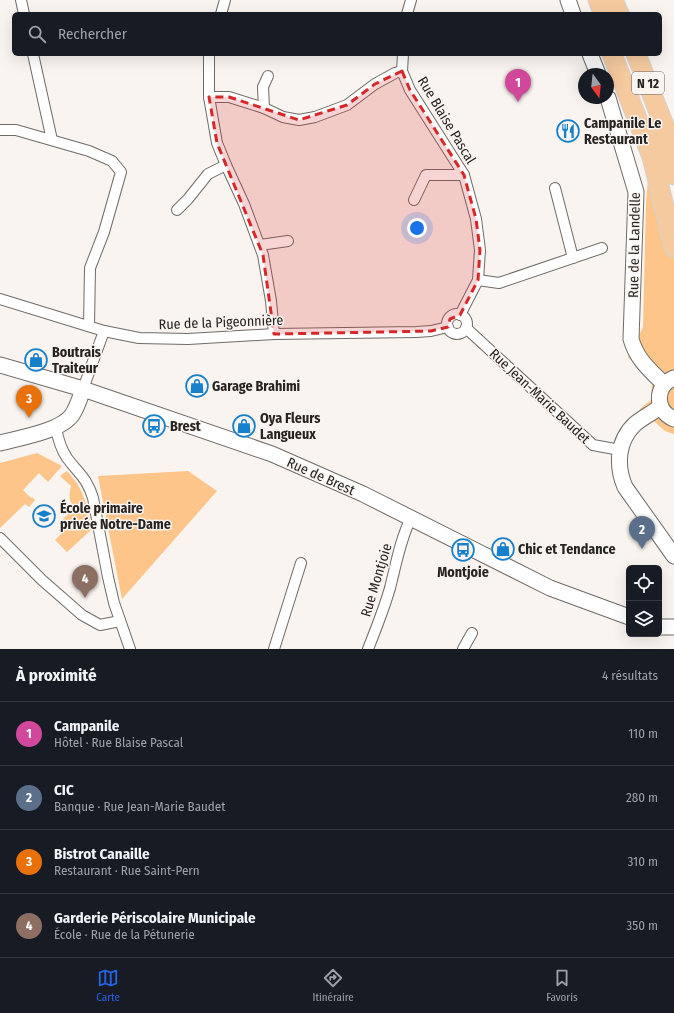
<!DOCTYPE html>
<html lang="fr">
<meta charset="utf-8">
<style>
:root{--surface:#171b24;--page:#242831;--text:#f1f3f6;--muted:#9ea1a6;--line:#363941;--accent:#2563eb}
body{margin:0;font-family:"Fira Sans Condensed",sans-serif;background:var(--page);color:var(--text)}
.controls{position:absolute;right:12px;bottom:12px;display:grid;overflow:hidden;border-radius:6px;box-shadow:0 4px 16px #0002}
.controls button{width:36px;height:36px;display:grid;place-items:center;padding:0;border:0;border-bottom:1px solid var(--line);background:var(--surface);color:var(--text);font:20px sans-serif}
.compass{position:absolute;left:578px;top:68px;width:36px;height:36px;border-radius:50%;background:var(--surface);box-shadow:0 4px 16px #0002;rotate:165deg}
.you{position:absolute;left:417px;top:228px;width:14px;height:14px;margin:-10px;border:3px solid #fff;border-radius:50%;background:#1a73e8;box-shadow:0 0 0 6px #1a73e833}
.badge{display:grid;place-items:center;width:26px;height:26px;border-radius:50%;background:var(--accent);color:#fff;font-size:13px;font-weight:700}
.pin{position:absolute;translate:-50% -33px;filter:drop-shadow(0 1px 2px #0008)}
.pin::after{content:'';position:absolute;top:21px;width:14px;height:12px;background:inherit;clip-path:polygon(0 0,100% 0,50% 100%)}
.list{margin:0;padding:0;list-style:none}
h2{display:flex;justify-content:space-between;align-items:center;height:52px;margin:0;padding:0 16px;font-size:17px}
h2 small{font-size:13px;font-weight:400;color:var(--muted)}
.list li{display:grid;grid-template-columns:26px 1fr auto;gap:12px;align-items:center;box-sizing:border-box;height:64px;padding:0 16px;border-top:1px solid var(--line)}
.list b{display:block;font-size:15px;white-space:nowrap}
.list p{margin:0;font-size:13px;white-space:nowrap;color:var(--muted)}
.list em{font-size:13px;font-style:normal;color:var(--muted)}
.icon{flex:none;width:22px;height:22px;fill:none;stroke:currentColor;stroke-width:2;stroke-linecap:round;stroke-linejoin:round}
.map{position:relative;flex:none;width:674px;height:649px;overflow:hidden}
.search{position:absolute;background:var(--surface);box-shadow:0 4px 16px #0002;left:12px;right:12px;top:12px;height:44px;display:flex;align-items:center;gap:10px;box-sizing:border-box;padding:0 14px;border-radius:6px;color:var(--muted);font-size:15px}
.sheet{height:308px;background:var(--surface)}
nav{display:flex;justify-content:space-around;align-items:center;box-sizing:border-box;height:56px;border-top:1px solid var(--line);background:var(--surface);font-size:11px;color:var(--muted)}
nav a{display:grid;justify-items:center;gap:2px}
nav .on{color:var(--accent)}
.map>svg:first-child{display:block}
.green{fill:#fdc58a}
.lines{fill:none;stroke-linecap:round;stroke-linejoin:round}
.street-casing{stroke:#6f6b67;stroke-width:12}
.secondary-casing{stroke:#6f6b67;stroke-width:17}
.highway-casing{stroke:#d4d3d3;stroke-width:21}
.street{stroke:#fff;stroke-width:10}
.secondary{stroke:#fff;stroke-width:15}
.highway{stroke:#f5ca9f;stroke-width:19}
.marked{fill:#d62828;fill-opacity:0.2;stroke:#d62828;stroke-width:3;stroke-dasharray:8 5;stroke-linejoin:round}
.labels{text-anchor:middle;stroke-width:3;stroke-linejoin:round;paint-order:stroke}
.shield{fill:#f9f4ef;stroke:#656260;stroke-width:1}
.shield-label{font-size:13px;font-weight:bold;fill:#262422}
.street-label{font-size:14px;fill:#262422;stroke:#f9f4ef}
.poi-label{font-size:14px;font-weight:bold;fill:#262422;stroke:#f9f4ef;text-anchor:start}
</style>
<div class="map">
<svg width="674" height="649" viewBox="0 0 674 649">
<rect width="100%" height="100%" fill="#f9f4ef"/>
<g class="green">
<polygon points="648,180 674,237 674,434 665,431 640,409 651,400 652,382 628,357 643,327 646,203"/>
<polygon points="37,453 62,466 48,482 39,473 23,490 31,498 32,497 35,500 29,507 25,504 0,528 0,463"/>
<path d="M67 471C85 490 87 505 91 530L67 552 55 540 65 530 59 523 75 507C68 500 69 496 71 486L60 476Z"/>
<polygon points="188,471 217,491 122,599 98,476"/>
</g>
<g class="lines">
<g class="street-casing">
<g id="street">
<polyline points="21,0 24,14"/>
<polyline points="221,14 225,0"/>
<polyline points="407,14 411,0"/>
<polyline points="33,54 52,140"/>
<polyline points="209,54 209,97 217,143 226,165 244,204 263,255 271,301 274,334"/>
<polyline points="403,54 402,71 410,90 464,175 476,219 480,250 478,280 460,315"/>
<polyline points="209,97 229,97 264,108 283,117 299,120 315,117 347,105 375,84 395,73 402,71"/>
<polyline points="264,108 263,87 268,76"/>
<polyline points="0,130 16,130 89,151 112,161 121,172 104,232 90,268 89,326"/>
<polyline points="555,188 573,258"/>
<polyline points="414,200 426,175 464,175"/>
<polyline points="177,210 188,199 208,174 226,165"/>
<polyline points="260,245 288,241"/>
<polyline points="478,280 499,283 602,248"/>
<polyline points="0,299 104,331 139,338 188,339 274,334 416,332 431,331 448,327"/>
<circle cx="457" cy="324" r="10"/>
<polyline points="466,328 593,445 620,450"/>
<polyline points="83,389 104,331"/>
<path d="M56 428C58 439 61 449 67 458 79 474 87 478 93 498L108 577 114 603 130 649"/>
<polyline points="0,538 42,580 82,615 100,625 120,621"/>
<polyline points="274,649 301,563"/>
<path d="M368 649C376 629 384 609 390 588 396 565 400 540 411 518"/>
<polyline points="463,649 472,633"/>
</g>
</g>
<g class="secondary-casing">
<g id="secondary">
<polyline points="568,0 573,14"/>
<polyline points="590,54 598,74"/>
<path d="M608 98 636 192 631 339C637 360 650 370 664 384"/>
<polyline points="0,365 83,389 272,454 363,494 550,588 629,617"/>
<path d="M674 378C654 386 655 411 674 419"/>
<path d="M660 407C652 413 642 418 635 424 617 441 616 466 625 487L674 556"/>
<path d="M0 443C19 438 61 431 72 415 77 408 80 398 83 389"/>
<polyline points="659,627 674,627"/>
</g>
</g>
<g class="highway-casing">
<g id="highway">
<polyline points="598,0 604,14"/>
<polyline points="613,0 619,14"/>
<polyline points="612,54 652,157 674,247"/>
<polyline points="636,54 671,143"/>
<polyline points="654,129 674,175"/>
</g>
</g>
<use href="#street" class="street"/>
<use href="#secondary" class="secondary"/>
<use href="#highway" class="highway"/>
</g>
<path class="marked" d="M402 71 410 90 464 175 476 219 480 250 478 280 460 315 450 319 448 327 431 331 274 334 263 255 217 143 209 97H229L299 120 347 105 375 84Z"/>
<defs>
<g id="restaurant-ring" transform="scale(1.15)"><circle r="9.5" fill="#f9f4ef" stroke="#1780cb" stroke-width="1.5"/><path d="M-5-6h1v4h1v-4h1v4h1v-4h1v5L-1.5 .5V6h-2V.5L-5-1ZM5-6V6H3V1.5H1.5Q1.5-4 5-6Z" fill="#1780cb"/></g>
<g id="shop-ring" transform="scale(1.15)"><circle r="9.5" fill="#f9f4ef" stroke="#1780cb" stroke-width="1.5"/><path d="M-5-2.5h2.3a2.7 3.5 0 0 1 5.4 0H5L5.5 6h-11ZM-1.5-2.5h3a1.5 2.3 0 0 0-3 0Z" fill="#1780cb"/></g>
<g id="bus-ring" transform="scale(1.15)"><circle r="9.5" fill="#f9f4ef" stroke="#1780cb" stroke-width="1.5"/><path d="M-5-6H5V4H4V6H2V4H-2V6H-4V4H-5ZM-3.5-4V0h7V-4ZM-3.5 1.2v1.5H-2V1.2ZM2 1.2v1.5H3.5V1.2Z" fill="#1780cb"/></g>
<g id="school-ring" transform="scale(1.15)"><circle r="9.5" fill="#f9f4ef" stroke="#1780cb" stroke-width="1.5"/><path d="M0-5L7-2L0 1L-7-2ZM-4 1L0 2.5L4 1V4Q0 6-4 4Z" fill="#1780cb"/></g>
</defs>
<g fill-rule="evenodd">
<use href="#restaurant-ring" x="568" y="131"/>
<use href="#shop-ring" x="36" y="360"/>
<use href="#shop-ring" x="197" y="386"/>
<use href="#bus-ring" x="154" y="426"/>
<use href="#shop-ring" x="244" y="426"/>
<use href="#school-ring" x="44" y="516"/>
<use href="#shop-ring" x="503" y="549"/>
<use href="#bus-ring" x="463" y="550"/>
</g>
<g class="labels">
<rect class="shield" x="632" y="72" width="32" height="22" rx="3"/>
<g class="shield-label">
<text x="648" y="88">N 12</text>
</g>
<g class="street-label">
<text transform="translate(447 120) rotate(59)" y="5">Rue Blaise Pascal</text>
<text transform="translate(634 245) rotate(-89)" y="5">Rue de la Landelle</text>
<text transform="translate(221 322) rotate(-2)" y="5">Rue de la Pigeonnière</text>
<text transform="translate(540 396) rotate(43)" y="5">Rue Jean-Marie Baudet</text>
<text transform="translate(321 476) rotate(24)" y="5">Rue de Brest</text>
<text transform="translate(376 580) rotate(-73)" y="5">Rue Montjoie</text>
</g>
<g class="poi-label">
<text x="584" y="128">Campanile Le<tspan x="584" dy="16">Restaurant</tspan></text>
<text x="52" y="357">Boutrais<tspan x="52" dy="16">Traiteur</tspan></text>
<text x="212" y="391">Garage Brahimi</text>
<text x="260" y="423">Oya Fleurs<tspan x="260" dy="16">Langueux</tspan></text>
<text x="170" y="431">Brest</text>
<text x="60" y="513">École primaire<tspan x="60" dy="16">privée Notre-Dame</tspan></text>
<text x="518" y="554">Chic et Tendance</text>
<text x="463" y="577" text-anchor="middle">Montjoie</text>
</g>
</g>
</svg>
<div class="controls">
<button><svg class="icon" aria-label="locate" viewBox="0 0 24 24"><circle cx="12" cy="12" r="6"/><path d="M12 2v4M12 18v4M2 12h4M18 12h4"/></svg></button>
<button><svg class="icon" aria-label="layers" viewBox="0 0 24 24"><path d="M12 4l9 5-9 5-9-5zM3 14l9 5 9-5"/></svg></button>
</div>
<svg class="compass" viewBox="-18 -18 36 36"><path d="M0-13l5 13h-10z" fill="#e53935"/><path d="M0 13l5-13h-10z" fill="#9ea1a6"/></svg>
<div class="you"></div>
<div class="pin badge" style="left:518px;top:102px;background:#d1479c">1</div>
<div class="pin badge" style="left:642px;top:549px;background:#5c6f8a">2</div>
<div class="pin badge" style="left:29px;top:418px;background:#e8710a">3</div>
<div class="pin badge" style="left:85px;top:598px;background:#8d6e63">4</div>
<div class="search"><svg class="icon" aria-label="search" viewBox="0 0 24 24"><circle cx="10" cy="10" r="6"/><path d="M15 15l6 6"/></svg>Rechercher</div>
</div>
<section class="sheet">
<h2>À proximité<small>4 résultats</small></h2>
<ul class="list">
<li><span class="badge" style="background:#d1479c">1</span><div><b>Campanile</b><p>Hôtel · Rue Blaise Pascal</p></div><em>110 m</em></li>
<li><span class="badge" style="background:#5c6f8a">2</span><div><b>CIC</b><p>Banque · Rue Jean-Marie Baudet</p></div><em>280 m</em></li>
<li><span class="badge" style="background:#e8710a">3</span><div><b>Bistrot Canaille</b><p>Restaurant · Rue Saint-Pern</p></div><em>310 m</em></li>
<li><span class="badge" style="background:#8d6e63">4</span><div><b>Garderie Périscolaire Municipale</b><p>École · Rue de la Pétunerie</p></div><em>350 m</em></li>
</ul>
</section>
<nav>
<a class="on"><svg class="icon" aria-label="map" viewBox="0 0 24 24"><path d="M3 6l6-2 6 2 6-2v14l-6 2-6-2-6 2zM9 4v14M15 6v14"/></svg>Carte</a>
<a><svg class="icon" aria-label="directions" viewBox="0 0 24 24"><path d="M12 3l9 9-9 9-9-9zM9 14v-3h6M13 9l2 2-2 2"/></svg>Itinéraire</a>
<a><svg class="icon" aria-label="saved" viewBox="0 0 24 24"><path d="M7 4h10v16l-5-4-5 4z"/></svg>Favoris</a>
</nav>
